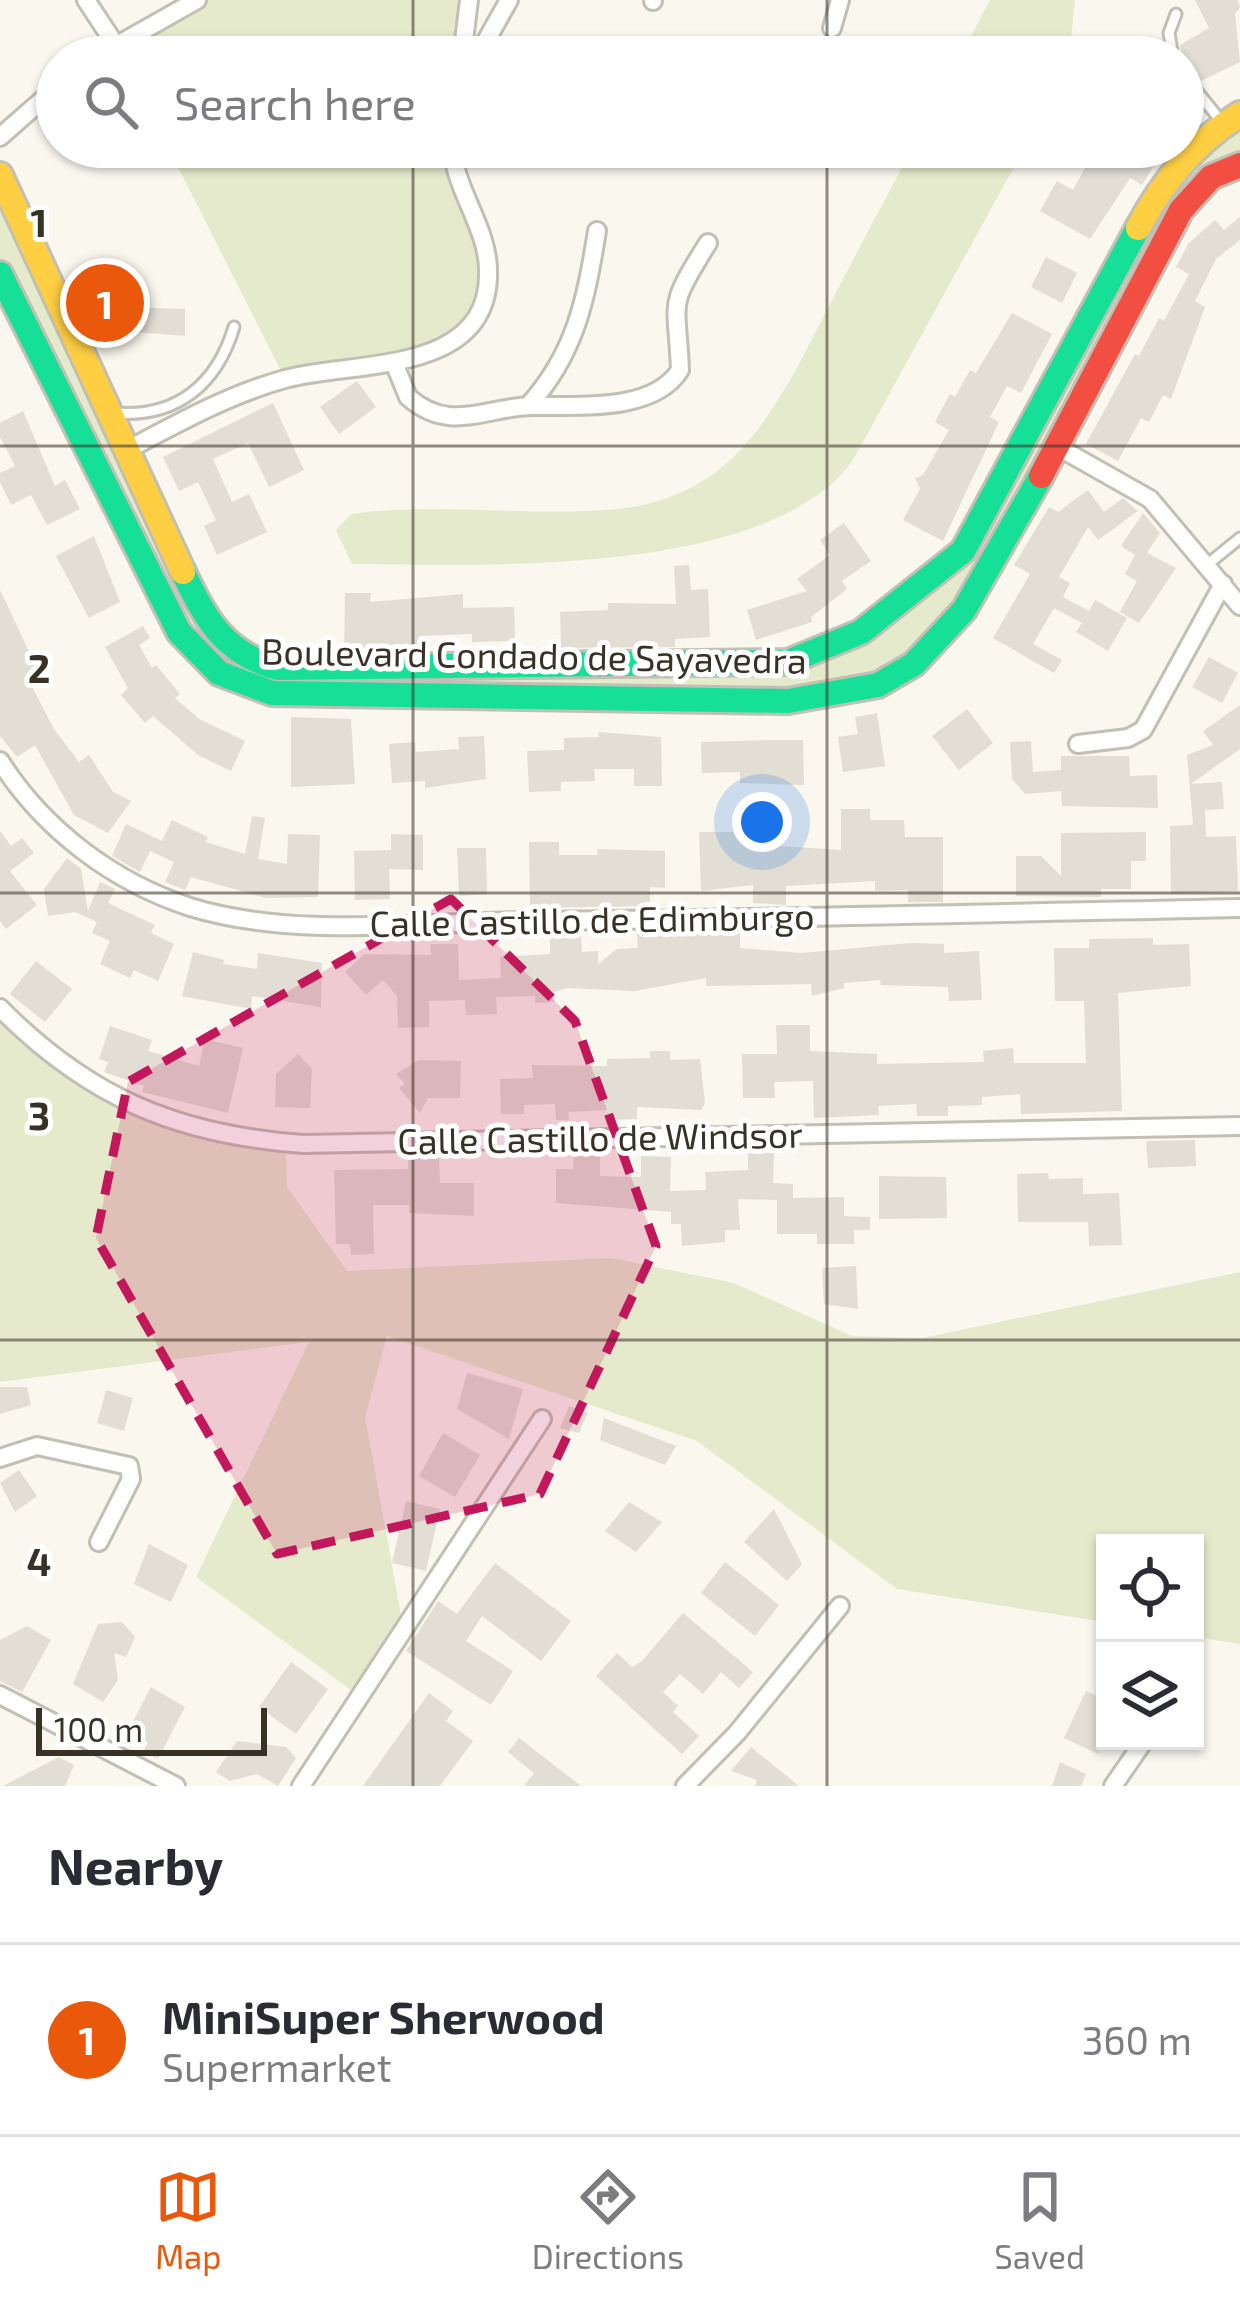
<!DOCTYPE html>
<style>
:root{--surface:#fff;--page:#f7f7f7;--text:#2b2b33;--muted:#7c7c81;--line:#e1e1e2;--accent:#ea580c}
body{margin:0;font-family:"Exo 2",sans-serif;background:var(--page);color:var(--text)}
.controls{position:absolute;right:36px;bottom:36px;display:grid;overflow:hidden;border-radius:0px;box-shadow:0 3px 9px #0004}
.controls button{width:108px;height:108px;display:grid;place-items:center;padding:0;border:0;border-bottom:3px solid var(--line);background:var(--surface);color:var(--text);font:60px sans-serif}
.scale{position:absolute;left:36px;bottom:30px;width:231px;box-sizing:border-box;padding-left:12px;border:6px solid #373225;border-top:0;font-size:33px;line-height:42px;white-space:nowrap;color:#373225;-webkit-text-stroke:9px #fff;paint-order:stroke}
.you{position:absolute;left:762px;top:822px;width:42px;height:42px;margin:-30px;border:9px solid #fff;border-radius:50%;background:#1a73e8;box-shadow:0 0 0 18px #1a73e833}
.badge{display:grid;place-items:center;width:78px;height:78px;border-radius:50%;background:var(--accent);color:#fff;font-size:39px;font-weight:700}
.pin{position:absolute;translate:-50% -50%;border:6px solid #fff;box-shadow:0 3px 12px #0006}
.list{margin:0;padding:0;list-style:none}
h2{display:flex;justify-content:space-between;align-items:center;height:156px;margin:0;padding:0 48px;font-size:51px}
h2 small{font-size:39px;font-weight:400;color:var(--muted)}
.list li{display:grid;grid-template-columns:78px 1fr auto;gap:36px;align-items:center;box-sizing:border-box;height:192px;padding:0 48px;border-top:3px solid var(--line)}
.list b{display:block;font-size:45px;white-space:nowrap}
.list p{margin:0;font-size:39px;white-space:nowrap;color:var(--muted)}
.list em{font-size:39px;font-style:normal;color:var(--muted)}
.icon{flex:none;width:66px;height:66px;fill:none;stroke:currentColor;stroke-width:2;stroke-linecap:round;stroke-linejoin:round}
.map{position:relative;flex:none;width:1240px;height:1786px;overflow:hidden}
.search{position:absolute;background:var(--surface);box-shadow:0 3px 9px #0004;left:36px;right:36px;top:36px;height:132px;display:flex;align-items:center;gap:30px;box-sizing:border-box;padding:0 42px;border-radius:66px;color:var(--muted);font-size:45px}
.sheet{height:348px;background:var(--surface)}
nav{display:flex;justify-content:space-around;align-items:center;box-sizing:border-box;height:168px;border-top:3px solid var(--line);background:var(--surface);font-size:33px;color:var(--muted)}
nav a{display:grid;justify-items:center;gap:6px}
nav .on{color:var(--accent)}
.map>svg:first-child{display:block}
.green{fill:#e6eacd}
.building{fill:#e2ded4}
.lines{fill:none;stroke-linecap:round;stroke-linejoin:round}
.lane-casing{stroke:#c2bfb5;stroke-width:15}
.street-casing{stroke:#c2bfb5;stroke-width:22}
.fast-casing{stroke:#c2bfb5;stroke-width:30}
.slow-casing{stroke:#c2bfb5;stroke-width:30}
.jam-casing{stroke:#c2bfb5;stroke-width:30}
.lane{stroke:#fefefd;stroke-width:9}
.street{stroke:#fefefd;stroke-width:16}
.fast{stroke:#16e098;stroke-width:24}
.slow{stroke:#ffcf43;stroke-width:24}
.jam{stroke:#f24e42;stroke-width:24}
.marked{fill:#c2185b;fill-opacity:0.2;stroke:#c2185b;stroke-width:9;stroke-dasharray:24 15;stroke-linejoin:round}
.grid{fill:none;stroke:#373225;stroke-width:3;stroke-opacity:0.55}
.labels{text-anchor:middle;stroke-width:10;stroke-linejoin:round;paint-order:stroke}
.street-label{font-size:36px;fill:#373225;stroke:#fff}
.grid-label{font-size:39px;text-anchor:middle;font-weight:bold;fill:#373225;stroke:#fff;stroke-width:10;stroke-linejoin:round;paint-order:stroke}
</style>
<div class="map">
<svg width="1240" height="1786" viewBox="0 0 1240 1786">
<rect width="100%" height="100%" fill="#faf7ef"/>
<g class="green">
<polygon points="197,0 469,0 462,57 122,57 115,44"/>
<polygon points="990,0 1075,0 1069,57 960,57"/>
<polygon points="1240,114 1240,165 1211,177 939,642 845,693 272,693 196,656 0,274 0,175 199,606 245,660 788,662 949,567 1158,190"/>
<polygon points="168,147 452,147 480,236 485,296 446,345 285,379"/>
<path d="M913 147H1025L853 460C769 577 486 565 352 564L336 530 351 514C435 502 522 516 606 510 736 501 775 410 828 308 856 254 884 201 913 147Z"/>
<polygon points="0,1008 39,1047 169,1122 286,1142 287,1187 347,1271 611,1258 734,1283 852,1336 922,1338 1240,1272 1240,1644 1195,1637 1195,1543 1105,1543 1105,1622 897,1589 697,1441 387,1336 365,1417 404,1631 359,1696 196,1577 309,1342 0,1382"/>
</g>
<g class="building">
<polygon points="1195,0 1237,0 1240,7 1235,14 1240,62 1201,81 1183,61 1180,45 1209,28"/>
<polygon points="1107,147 1144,147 1160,156 1142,185 1130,178 1090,239 1040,211 1057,181 1073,190 1091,157 1099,161"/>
<polygon points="1240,217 1240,240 1216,259 1195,301 1205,307 1171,399 1163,395 1149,422 1141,418 1118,461 1086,444 1135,354 1139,356 1159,318 1164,321 1189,274 1176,267 1188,244 1215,220 1224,230"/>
<polygon points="1046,257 1077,273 1062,303 1031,287"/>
<polygon points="95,268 111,300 131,307 185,309 185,336 120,331 97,318 76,276"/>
<polygon points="1012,313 1052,334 1021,393 1007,386 990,417 999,422 943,541 903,520 920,489 915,478 923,475 949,430 935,422 950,394 955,397 970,370 976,373"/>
<polygon points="357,381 376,407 339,434 320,407"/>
<polygon points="273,403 304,470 269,487 248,443 213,459 232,502 249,494 267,532 217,555 204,526 216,520 198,482 179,491 163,457"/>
<polygon points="23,411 55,486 65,480 80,509 47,525 31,495 11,505 0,482 0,473 15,466 0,437 0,423"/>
<polygon points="1088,490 1104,512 1123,498 1138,511 1098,540 1088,527 1059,577 1070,583 1063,597 1089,611 1095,600 1127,618 1108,651 1076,632 1082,623 1054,608 1033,644 1062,660 1054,673 993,638 1030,574 1014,565 1049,507 1058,512"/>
<polygon points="1143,513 1160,533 1147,553 1176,568 1139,623 1120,612 1137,581 1125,574 1135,555 1121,546"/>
<polygon points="844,523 871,561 842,581 847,589 811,617 812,622 756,640 747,610 807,591 797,579 830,555 820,540"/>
<polygon points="94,536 120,602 89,618 56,556"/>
<polygon points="689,565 691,590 708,589 710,637 675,639 675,647 561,648 560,612 608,610 608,603 676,604 674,566"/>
<polygon points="0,590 43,681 32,687 54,729 79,762 89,755 113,792 131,801 108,833 74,815 35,745 17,757 0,736"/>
<polygon points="345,593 371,593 370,602 463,594 463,608 514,607 515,641 472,642 472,634 419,636 420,650 344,651"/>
<polygon points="143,626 150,638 139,645 152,668 156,665 180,694 175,698 199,719 245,741 231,771 198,755 153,716 145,723 121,695 128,688 105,647"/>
<polygon points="1209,657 1238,673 1222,703 1192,687"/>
<polygon points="1240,705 1240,749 1191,784 1222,782 1224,809 1205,810 1206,837 1236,836 1238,891 1171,894 1170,826 1193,825 1187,755 1213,745 1203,731"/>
<polygon points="967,709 993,743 959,770 932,736"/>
<polygon points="877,713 885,766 843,772 838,737 858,734 855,717"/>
<polygon points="291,717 351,719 355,784 291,787"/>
<polygon points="598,732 661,737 662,786 634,786 634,769 594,769 595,781 561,782 561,791 529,792 527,751 564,750 564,738 599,737"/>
<polygon points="484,736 486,779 425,788 425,781 392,783 389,744 415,742 416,752 459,749 458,737"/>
<polygon points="772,740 803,740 804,785 740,783 740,772 702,773 701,742"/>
<polygon points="1031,741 1033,772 1061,770 1061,756 1129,756 1130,776 1157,775 1158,808 1062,806 1061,791 1025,794 1012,779 1010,742"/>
<polygon points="841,809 870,809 870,820 904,820 905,837 943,837 943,902 908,902 908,890 875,891 875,881 786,886 786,905 753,903 753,885 701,891 699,832 763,832 764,845 841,850"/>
<polygon points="252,816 265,818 258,859 287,864 288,834 320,835 318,897 266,898 191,877 185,890 165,882 174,862 150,851 140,872 112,856 126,824 162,841 172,820 208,837 206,842 245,854"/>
<polygon points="0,831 11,846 22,838 34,853 10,871 37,905 6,929 0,921"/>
<polygon points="1146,832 1146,861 1131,861 1131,889 1101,889 1101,897 1016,896 1016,856 1041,856 1061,876 1061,833"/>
<polygon points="391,834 423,835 423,870 389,869 390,899 355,900 354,851 391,850"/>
<polygon points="529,842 559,842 559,855 598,855 597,849 665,851 665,888 650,887 650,906 530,908"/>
<polygon points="457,848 486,848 487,894 459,896"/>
<polygon points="67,858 81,869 88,911 100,882 115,889 108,903 155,925 151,933 174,944 158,981 134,970 130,978 100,964 110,941 92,933 97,922 75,912 48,916 44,889"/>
<polygon points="664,932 740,932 740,948 802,953 910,943 944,944 944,953 979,951 982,1000 949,1001 948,987 881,985 880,980 844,983 844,988 812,996 811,984 706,986 706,978 635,991 567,988 554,992 555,1002 535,1003 535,996 496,997 497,1014 466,1015 465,1000 429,1001 429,1027 398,1028 397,996 383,980 366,995 345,972 364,954 431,955 430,944 458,944 459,980 501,978 500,957 550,954 550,938 581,936 582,952 598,951 598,964 617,949 638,948 637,934"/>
<polygon points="1153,938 1153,945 1189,944 1191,986 1118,993 1122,1111 1021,1114 1020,1094 982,1097 982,1105 948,1106 948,1116 917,1116 916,1104 878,1106 879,1115 814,1118 813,1081 774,1082 775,1098 743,1098 742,1054 777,1054 776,1025 810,1025 810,1051 877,1054 877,1064 984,1062 983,1051 1013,1048 1014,1063 1086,1063 1084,1001 1055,1001 1054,948 1089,948 1089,939"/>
<polygon points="193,952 224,960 223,964 257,969 258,953 322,963 321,1007 252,996 251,1009 182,996"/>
<polygon points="36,961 72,989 45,1022 10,994"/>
<polygon points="110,1026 152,1040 148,1051 199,1066 205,1039 243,1048 228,1113 142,1092 144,1086 104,1072 108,1062 99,1059"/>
<polygon points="650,1051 670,1051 670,1060 700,1059 705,1103 701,1110 637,1107 637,1119 608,1120 608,1110 568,1112 569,1120 556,1120 555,1104 524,1105 524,1114 501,1114 500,1079 533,1078 532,1065 607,1066 607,1059 650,1058"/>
<polygon points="298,1054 312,1069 310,1108 275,1107 276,1074"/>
<polygon points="419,1060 461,1061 460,1098 428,1098 420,1113 399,1088 405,1084 396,1074"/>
<polygon points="1195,1140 1196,1166 1148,1168 1146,1141"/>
<polygon points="748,1153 774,1153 773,1183 793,1184 793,1198 844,1197 844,1216 870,1217 870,1230 854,1230 854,1244 817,1244 817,1234 777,1234 777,1200 738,1199 740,1230 725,1230 725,1242 682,1246 681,1224 671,1224 671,1212 556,1203 556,1169 573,1169 574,1156 600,1155 600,1176 641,1177 641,1156 671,1157 670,1191 706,1190 705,1172 748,1170"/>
<polygon points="408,1156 439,1156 440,1183 474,1183 474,1216 409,1213 409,1205 373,1205 374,1254 351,1255 350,1244 336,1244 334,1170 408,1169"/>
<polygon points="1048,1173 1049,1179 1083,1178 1083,1194 1119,1193 1122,1245 1089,1246 1088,1222 1018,1222 1017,1174"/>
<polygon points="879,1176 946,1177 947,1218 879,1219"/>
<polygon points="856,1266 858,1309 824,1304 822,1268"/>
<polygon points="467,1373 523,1389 509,1439 457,1409"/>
<polygon points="0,1387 27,1387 31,1405 0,1414"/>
<polygon points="106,1390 133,1398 124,1431 97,1423"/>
<polygon points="569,1406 588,1413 579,1433 560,1428"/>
<polygon points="604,1418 676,1446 665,1465 600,1440"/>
<polygon points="443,1433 480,1455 455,1497 419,1476"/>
<polygon points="19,1470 37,1496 15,1512 0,1483"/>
<polygon points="406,1501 440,1509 426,1571 392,1563"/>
<polygon points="629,1502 662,1522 636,1552 605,1531"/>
<polygon points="774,1509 802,1564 787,1581 744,1542"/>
<polygon points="149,1544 188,1565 171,1602 134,1584"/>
<polygon points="725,1562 779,1605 755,1636 701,1593"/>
<polygon points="495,1563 571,1621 541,1661 482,1616 466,1641 513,1671 491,1705 406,1651 438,1601 457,1614"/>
<polygon points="683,1613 753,1672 739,1688 721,1672 703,1694 680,1674 663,1692 678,1706 673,1712 699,1736 682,1754 596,1676 617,1653 632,1667 642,1661"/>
<polygon points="122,1622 135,1637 126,1657 114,1653 118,1680 103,1702 73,1684 98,1624"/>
<polygon points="27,1626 51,1640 22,1692 0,1681 0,1640"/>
<polygon points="291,1662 328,1689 296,1734 259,1707"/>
<polygon points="151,1687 185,1707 158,1759 143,1752 148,1742 128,1731"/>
<polygon points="1086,1691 1105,1700 1105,1740 1098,1754 1064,1738"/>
<polygon points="429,1693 453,1711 446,1721 473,1741 440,1786 363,1786"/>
<polygon points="519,1738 581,1786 524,1786 534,1773 508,1752"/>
<polygon points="237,1741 286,1747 296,1758 278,1786 257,1774 230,1781 216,1772"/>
<polygon points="751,1747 799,1786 755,1786 757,1780 731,1771"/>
<polygon points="59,1757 74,1765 65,1786 3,1786"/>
<polygon points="1060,1762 1086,1774 1081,1786 1052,1786"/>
</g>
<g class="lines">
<g class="lane-casing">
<g id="lane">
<polyline points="1173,57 1169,33 1176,14"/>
<polyline points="1183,74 1221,121"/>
<path d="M115 413C177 418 217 384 234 327"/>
<polyline points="1208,564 1240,538"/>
</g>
</g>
<g class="street-casing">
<g id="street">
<polyline points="86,0 115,44"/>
<polyline points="653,0 653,1"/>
<polyline points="832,28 840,0"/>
<polyline points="96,57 197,0"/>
<polyline points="462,57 469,0"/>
<polyline points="477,57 509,0"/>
<polyline points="0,137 57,87"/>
<path d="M395 365 408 397C450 434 485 407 532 406 576 405 653 413 680 370 677 297 666 310 708 243"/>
<path d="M528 406C576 353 586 299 597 231"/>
<polyline points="1058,447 1150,499 1240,606"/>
<path d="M127 450C178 423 230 394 285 379 353 360 492 377 488 269 487 227 455 190 452 147"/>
<polyline points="1078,744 1128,738 1143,730 1223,584"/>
<path d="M0 761C43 829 113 882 190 907 294 939 416 922 524 921 763 919 1001 913 1240 908"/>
<path d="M0 1008C89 1098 178 1135 303 1144L1240 1126"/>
<polyline points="0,1458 37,1446 129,1466 131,1479 99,1542"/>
<polyline points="0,1695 176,1786"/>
<polyline points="301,1786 542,1419"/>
<polyline points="685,1786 737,1733 840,1606"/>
<polyline points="1113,1786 1144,1741"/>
</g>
</g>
<g class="fast-casing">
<g id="fast">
<polyline points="0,274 179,632 219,673 272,693 788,701 878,685 914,664 964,610 1041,476"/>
<path d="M183 572C206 620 224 653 277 668L788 662 861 632 963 551 1138 228"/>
</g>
</g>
<g class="slow-casing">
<g id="slow">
<polyline points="0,175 183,572"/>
<path d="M1138 228C1164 180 1194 143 1240 114"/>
</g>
</g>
<g class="jam-casing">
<polyline id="jam" points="1041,476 1181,210 1211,177 1240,165"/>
</g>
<use href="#lane" class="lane"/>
<use href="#street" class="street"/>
<use href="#fast" class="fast"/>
<use href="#slow" class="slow"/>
<use href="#jam" class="jam"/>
</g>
<path class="marked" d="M451 899 575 1021 656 1246 540 1494 277 1554 96 1238 128 1082Z"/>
<path class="grid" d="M413 0V57M827 0V57M413 147V1786M827 147V1786M0 446H1240M0 893H1240M0 1340H1240"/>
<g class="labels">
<g class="street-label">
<text transform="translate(534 656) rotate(1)" y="13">Boulevard Condado de Sayavedra</text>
<text transform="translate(592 920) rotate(-1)" y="13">Calle Castillo de Edimburgo</text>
<text transform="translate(600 1138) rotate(-1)" y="13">Calle Castillo de Windsor</text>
</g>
</g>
<g class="grid-label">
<text x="39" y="237">1</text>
<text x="39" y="683">2</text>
<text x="39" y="1130">3</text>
<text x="39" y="1576">4</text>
</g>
</svg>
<div class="controls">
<button><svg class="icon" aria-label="locate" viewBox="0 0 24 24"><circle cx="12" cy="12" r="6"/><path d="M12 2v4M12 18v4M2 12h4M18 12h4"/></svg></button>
<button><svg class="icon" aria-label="layers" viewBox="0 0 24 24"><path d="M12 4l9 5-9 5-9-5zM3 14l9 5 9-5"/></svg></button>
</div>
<div class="scale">100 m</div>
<div class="you"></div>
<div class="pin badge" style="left:105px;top:303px">1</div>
<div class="search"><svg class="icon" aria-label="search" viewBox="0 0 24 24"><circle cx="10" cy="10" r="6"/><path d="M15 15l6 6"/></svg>Search here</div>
</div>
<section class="sheet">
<h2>Nearby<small></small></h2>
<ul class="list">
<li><span class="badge">1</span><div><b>MiniSuper Sherwood</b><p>Supermarket</p></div><em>360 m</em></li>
</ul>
</section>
<nav>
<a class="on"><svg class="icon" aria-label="map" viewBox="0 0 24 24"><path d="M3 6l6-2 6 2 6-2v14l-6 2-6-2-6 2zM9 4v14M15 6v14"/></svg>Map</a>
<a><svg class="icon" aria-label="directions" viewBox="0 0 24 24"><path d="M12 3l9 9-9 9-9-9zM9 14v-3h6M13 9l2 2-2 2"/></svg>Directions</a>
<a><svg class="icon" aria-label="saved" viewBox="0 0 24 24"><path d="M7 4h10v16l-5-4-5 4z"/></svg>Saved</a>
</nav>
